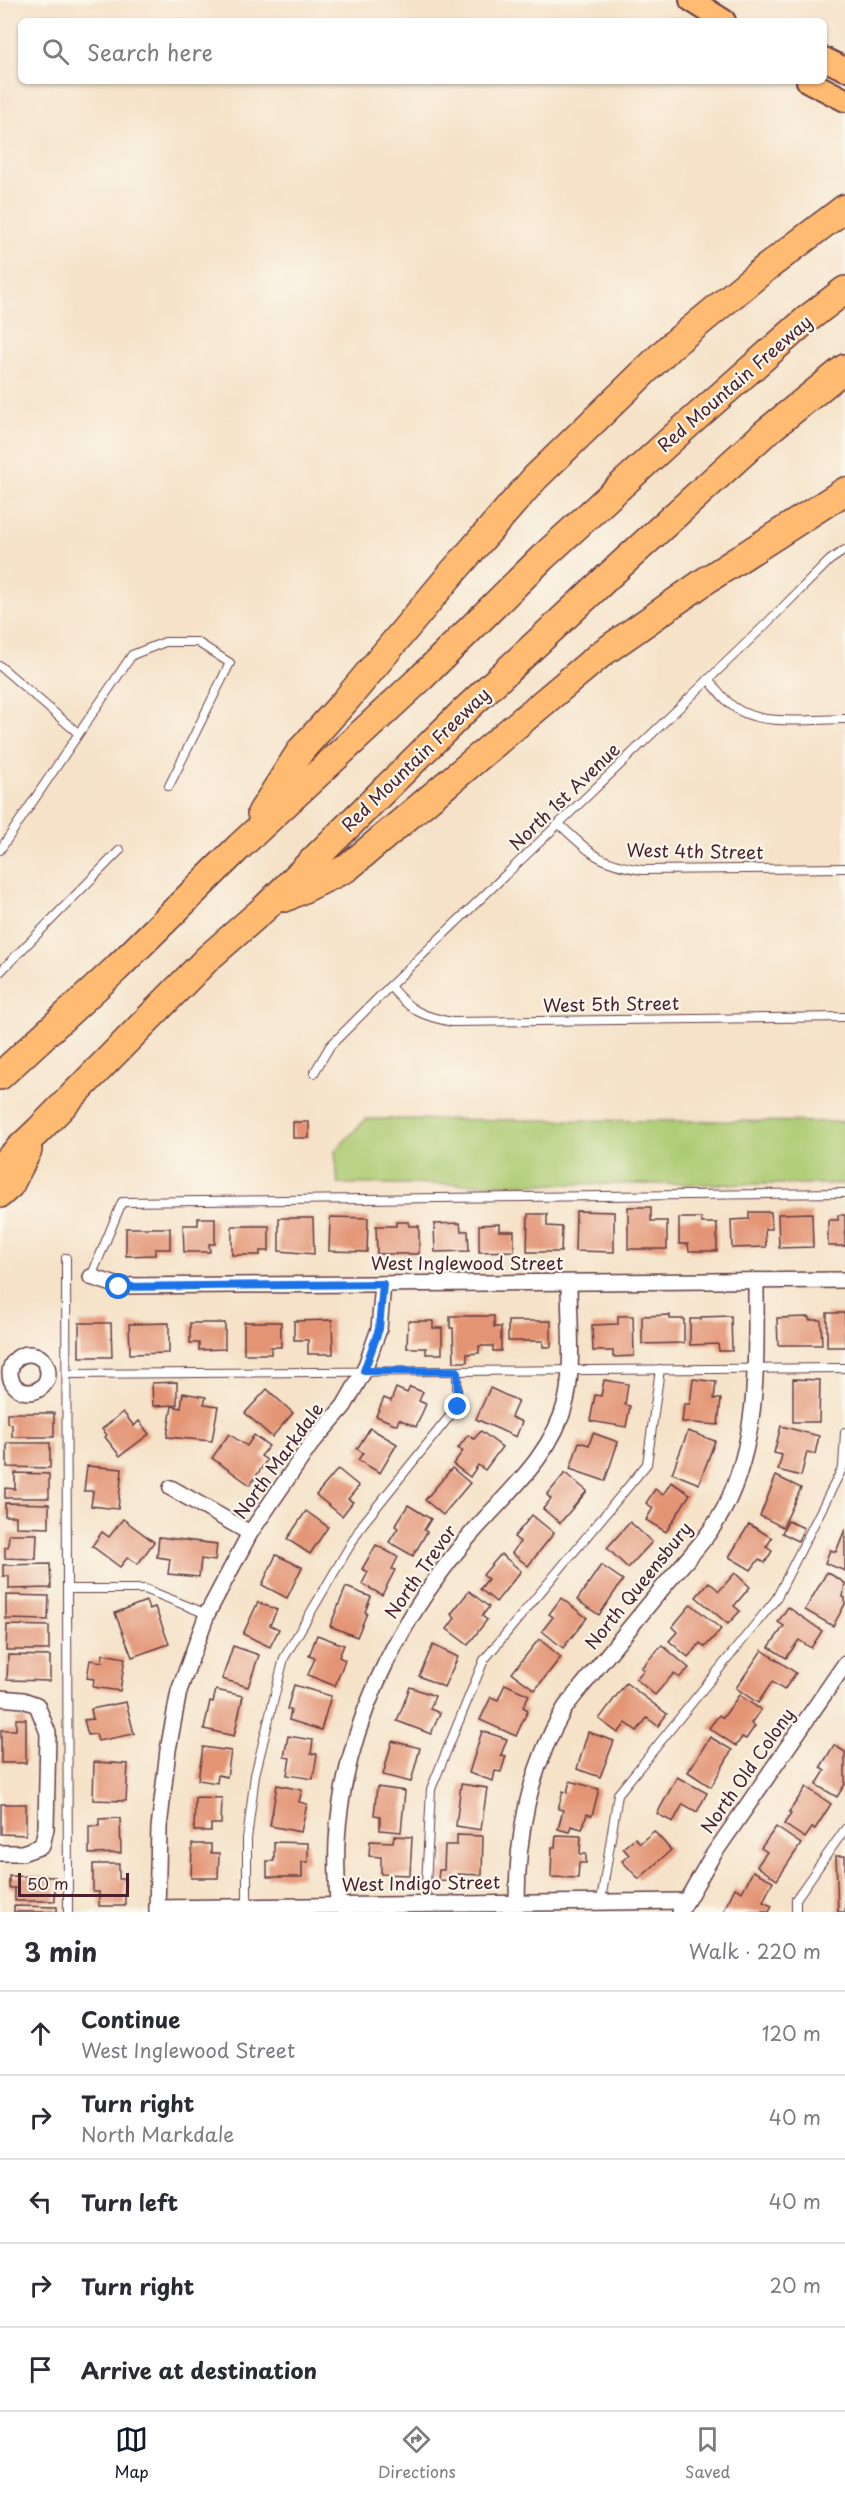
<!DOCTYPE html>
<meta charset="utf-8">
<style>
:root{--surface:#fff;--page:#f7f7f7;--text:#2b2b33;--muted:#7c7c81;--line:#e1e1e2;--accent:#111827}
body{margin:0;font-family:"Playpen Sans",sans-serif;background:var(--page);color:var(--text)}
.scale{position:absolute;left:18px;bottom:15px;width:111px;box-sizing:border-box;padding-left:6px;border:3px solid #4a1f2b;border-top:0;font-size:16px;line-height:21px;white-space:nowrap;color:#4a1f2b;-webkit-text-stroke:4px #fbf7ec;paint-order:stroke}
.stop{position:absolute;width:18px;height:18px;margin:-14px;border:4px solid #1a73e8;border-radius:50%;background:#fff}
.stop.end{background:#1a73e8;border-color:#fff;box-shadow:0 2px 6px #0008}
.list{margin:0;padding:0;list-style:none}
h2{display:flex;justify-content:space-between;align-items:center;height:78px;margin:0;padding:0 24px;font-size:26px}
h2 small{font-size:20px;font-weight:400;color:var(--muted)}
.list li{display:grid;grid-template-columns:39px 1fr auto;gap:18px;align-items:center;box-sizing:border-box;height:84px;padding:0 24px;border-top:2px solid var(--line)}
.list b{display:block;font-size:22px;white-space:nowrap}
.list p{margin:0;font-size:20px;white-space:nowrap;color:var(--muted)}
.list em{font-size:20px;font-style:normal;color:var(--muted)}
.icon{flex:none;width:33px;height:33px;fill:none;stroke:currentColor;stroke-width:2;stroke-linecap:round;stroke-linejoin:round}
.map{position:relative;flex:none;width:845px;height:1912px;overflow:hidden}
.search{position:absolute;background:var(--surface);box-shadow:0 2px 4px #0004;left:18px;right:18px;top:18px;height:66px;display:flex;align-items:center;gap:15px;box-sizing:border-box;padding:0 21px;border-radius:9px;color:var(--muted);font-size:22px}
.sheet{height:498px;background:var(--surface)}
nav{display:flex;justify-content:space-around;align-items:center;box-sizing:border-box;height:84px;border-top:2px solid var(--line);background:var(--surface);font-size:16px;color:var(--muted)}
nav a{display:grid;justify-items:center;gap:3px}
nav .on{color:var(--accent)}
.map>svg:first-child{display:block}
.green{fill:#acca71;stroke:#7b744e;stroke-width:1.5}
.building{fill:#e39475}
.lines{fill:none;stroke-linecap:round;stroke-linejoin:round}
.lane-casing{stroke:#643c43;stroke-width:10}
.street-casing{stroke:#643c43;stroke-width:18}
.primary-casing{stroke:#643c43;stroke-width:26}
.highway-casing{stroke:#643c43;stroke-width:30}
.lane{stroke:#fff;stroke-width:8}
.street{stroke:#fff;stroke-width:15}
.primary{stroke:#ffbb71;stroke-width:22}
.highway{stroke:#ffbb71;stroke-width:27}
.route{stroke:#1a73e8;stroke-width:8}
.labels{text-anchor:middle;stroke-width:4.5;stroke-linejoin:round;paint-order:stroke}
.street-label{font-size:18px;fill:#4a1f2b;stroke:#fbf7ec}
</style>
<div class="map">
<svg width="845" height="1912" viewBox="0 0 845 1912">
<rect width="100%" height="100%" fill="#fbf7ec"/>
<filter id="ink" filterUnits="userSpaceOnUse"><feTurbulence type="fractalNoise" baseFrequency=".0167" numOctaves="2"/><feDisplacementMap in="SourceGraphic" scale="12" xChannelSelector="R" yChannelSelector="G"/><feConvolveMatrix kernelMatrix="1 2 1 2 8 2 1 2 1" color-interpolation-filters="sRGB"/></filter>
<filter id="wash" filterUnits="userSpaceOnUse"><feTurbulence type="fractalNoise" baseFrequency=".008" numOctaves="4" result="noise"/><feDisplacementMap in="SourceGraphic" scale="24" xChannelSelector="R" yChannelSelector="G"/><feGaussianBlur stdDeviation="1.35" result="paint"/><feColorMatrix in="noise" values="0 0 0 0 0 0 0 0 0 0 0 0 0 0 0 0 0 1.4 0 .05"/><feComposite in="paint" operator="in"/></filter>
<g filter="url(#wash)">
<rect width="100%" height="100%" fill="#f5e2c8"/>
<polygon class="green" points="366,1119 845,1122 845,1184 338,1184 335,1151"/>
<g id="blocks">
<g class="building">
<rect x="293" y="1122" width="16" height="16"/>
<polygon points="628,1207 651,1207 651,1221 667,1221 667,1249 628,1249"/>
<polygon points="576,1211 614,1212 614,1252 575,1251"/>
<polygon points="749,1212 771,1212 772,1229 765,1229 766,1247 732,1248 731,1220 749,1219"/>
<polygon points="812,1213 813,1247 779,1248 778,1214"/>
<polygon points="528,1214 547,1214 547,1226 562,1227 561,1252 527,1252"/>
<polygon points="838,1215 845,1215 845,1246 828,1246 828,1220 838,1220"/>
<polygon points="330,1217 368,1218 367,1252 329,1251"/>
<polygon points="198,1218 215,1218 215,1244 209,1244 210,1252 184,1252 183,1225 198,1225"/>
<polygon points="279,1218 313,1218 314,1254 279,1251"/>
<polygon points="679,1218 701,1218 702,1223 717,1223 717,1251 689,1251 688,1244 679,1244"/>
<polygon points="396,1222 408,1222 409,1226 419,1226 419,1254 377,1254 376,1226 396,1226"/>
<polygon points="460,1223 461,1231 468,1231 469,1251 435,1252 434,1224"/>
<polygon points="499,1224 499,1231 514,1231 514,1251 479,1252 479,1225"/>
<polygon points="232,1226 269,1226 269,1251 260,1251 260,1255 232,1255"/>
<polygon points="126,1228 170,1228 170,1249 155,1249 155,1255 126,1256"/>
<rect x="827" y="1313" width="18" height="34"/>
<polygon points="670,1315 670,1319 684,1319 684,1343 642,1344 642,1316"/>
<polygon points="450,1316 494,1316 494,1327 501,1327 501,1351 493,1351 493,1346 479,1346 479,1353 467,1354 467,1362 454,1362 453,1328 450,1328"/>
<polygon points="618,1316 633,1316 634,1356 613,1357 613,1351 593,1351 592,1325 618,1324"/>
<polygon points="731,1316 732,1351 719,1351 718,1344 690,1345 690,1319 701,1319 701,1317"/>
<polygon points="809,1317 809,1320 821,1320 822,1345 778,1345 777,1318"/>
<polygon points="332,1320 333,1354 308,1354 308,1340 294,1340 294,1321"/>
<polygon points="408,1321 433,1321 433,1328 442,1328 442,1354 426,1354 426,1348 407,1348"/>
<polygon points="508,1321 551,1321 551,1347 543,1347 543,1341 508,1341"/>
<polygon points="244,1322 281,1322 281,1347 271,1347 271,1354 244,1354"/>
<polygon points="79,1323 111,1323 112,1357 79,1357"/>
<polygon points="169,1323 169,1353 130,1354 129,1324"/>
<polygon points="190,1323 225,1323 225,1349 199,1350 199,1343 190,1343"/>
<polygon points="693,1379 716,1382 714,1399 721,1399 718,1425 682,1422 684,1404 690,1404"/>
<polygon points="793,1379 820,1380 819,1422 793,1422"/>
<polygon points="604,1380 628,1384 625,1405 630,1406 626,1427 590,1421 595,1395 601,1396"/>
<polygon points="177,1382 177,1405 153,1406 152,1383"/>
<polygon points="410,1387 423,1392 419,1401 426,1404 416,1427 399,1419 397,1425 376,1416 384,1398 391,1401 396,1388 407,1393"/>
<polygon points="490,1388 518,1401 511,1417 522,1422 516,1437 476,1419"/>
<polygon points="267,1389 293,1413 272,1437 245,1413"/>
<polygon points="183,1393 206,1397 204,1404 218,1406 212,1441 167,1437 172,1406 181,1408"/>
<polygon points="123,1412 134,1426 139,1421 149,1434 120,1456 105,1437 107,1435 102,1429"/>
<polygon points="7,1413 54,1413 54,1437 12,1437 12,1424 7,1423"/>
<polygon points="781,1426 819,1436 815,1454 807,1452 801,1476 778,1470 782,1455 774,1453"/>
<polygon points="370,1428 397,1444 380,1473 358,1460 363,1453 357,1449"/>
<polygon points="481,1431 502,1447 485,1470 478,1465 470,1477 453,1464 463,1451 458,1448 468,1435 474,1439"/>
<polygon points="688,1431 715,1441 699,1484 672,1473"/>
<polygon points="593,1433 618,1442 605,1481 570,1469 579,1442 589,1445"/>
<polygon points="229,1434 247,1446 254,1435 269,1446 261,1456 267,1460 250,1485 212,1458"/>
<polygon points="7,1443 50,1443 50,1468 7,1467"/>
<polygon points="87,1466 122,1469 118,1509 91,1506 93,1491 84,1491"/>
<polygon points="452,1468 470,1483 443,1515 425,1500"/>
<polygon points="338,1469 359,1486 348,1499 353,1502 342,1516 316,1495"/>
<polygon points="15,1473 49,1474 49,1498 5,1498 5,1488 15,1489"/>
<polygon points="565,1473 587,1491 560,1523 543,1509 551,1499 547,1495"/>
<polygon points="776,1476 801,1488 783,1527 760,1516"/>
<polygon points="671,1482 690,1494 666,1532 646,1520 653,1508 646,1503 655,1489 663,1495"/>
<polygon points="5,1503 49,1504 49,1528 16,1527 16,1516 5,1516"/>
<polygon points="408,1505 431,1519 424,1530 427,1532 413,1556 389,1542 398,1528 395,1526"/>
<polygon points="306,1511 328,1527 310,1554 287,1539"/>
<polygon points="532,1515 554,1533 528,1566 512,1553 520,1542 514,1537"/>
<polygon points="123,1519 154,1542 138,1564 128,1557 120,1567 92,1546 102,1532 109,1537"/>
<polygon points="788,1521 804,1528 798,1541 782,1533"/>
<polygon points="630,1522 652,1542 628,1568 607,1548"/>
<polygon points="749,1524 772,1538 766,1547 772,1551 765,1563 759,1559 751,1570 729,1557"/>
<polygon points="845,1529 845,1571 825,1563 830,1550 836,1552"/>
<polygon points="9,1534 37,1534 36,1559 5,1558 5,1547 8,1547"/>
<polygon points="159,1537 217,1544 215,1561 201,1559 199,1577 168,1574 170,1559 157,1557"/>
<polygon points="376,1545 398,1557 392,1569 395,1570 382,1595 362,1584 368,1572 362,1569"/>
<polygon points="501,1554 521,1571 496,1602 480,1589 488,1579 483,1575"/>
<polygon points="276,1555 302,1567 287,1598 262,1585"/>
<polygon points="50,1564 51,1588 9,1589 9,1576 3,1576 3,1565"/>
<polygon points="601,1565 623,1580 599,1615 577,1600"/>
<polygon points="827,1572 845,1583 843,1597 845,1598 845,1604 833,1626 805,1610"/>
<polygon points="735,1573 750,1587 734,1606 740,1611 728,1624 696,1597 709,1582 719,1591"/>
<polygon points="346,1587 371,1597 365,1612 367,1613 357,1637 330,1626"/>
<polygon points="469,1591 489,1607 482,1616 487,1620 468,1645 447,1629 455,1618 451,1614"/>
<polygon points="6,1595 49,1596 48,1620 6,1619"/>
<polygon points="561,1598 587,1618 563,1648 542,1631 553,1617 549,1614"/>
<polygon points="146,1601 149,1609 155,1607 169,1644 132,1657 115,1613"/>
<polygon points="258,1602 277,1610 270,1625 279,1629 270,1647 243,1634"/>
<polygon points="691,1604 721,1629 705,1647 700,1643 688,1657 669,1641 677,1632 672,1627"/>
<polygon points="788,1607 822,1631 811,1648 799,1640 786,1658 769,1647 784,1626 778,1622"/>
<polygon points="7,1625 49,1626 49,1650 6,1650"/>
<polygon points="317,1635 344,1645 339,1657 345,1660 335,1686 308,1675 315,1658 309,1656"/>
<polygon points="539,1639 561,1657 535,1690 512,1673"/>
<polygon points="433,1645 458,1657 444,1687 419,1676"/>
<polygon points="662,1645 689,1668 679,1678 674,1673 655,1695 636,1679 644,1670 641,1668"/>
<polygon points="233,1646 259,1655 248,1687 222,1679"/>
<polygon points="762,1650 796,1673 784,1690 772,1682 758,1703 736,1688"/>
<polygon points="103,1654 125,1658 120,1691 93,1687 94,1679 87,1678 90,1660 102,1662"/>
<polygon points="8,1655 50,1656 50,1681 7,1680"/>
<polygon points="626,1683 667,1714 658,1726 647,1718 637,1731 626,1723 618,1733 599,1719"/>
<polygon points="505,1684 529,1695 523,1707 528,1710 516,1736 480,1720 491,1697 498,1700"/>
<polygon points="294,1685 331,1696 321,1730 289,1720 291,1710 287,1709"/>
<polygon points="410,1687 435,1696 430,1709 440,1713 431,1734 397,1721"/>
<polygon points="216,1690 243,1696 234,1736 204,1729 210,1701 213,1702"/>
<polygon points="739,1695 761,1710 751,1723 755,1726 746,1739 742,1737 736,1746 709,1728 719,1715 723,1718"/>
<polygon points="126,1702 134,1734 98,1741 96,1734 88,1735 84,1720 93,1719 91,1709"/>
<polygon points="16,1719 26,1719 26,1763 1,1763 1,1730 16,1730"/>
<polygon points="482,1731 507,1739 501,1755 506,1756 501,1772 495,1771 493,1781 469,1773"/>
<polygon points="588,1732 614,1741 600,1777 577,1769"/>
<polygon points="288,1736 313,1740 311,1754 317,1754 313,1779 287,1775 290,1758 284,1757"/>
<polygon points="710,1737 732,1750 711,1787 688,1772"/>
<polygon points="392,1741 420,1748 411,1782 383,1775"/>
<polygon points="834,1745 845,1752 845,1784 837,1797 816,1785 825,1771 820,1768"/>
<polygon points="203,1747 231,1751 227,1777 218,1775 217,1783 198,1780"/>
<polygon points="94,1762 128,1764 126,1801 93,1800"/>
<polygon points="677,1777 707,1793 697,1812 683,1804 673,1822 657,1814"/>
<polygon points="570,1781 599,1789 592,1816 587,1814 582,1829 571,1826 569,1832 558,1829 563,1810 558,1809 563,1791 567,1793"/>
<polygon points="461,1784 487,1788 481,1830 456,1826"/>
<polygon points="277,1785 302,1790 299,1802 307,1804 301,1832 270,1826"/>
<polygon points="377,1787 405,1791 401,1832 380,1830 380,1816 374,1815"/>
<polygon points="806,1787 831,1804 815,1829 812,1828 805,1838 784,1824 791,1814 789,1812"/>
<polygon points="195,1797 222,1798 221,1824 211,1824 211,1831 194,1831"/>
<polygon points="1,1804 26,1804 26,1835 1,1834"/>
<polygon points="120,1818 121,1853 89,1854 89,1826 99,1826 99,1819"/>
<polygon points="776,1827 801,1844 777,1880 757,1866 767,1852 761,1848"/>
<polygon points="654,1831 671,1850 639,1879 622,1861 629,1855 623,1848 635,1838 640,1843"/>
<polygon points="457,1835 483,1836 482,1875 458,1874 458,1881 438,1880 439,1870 444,1870 445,1845 457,1845"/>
<polygon points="556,1835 581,1836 580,1854 586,1854 586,1863 579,1863 578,1878 551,1877 552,1847 555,1847"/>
<polygon points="394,1836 412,1837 410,1875 381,1874 381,1857 369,1856 370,1841 393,1842"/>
<polygon points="274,1842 308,1843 308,1862 302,1862 302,1877 267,1877 267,1861 274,1861"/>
<polygon points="192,1844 211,1844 211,1853 219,1853 218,1878 191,1878"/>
<polygon points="836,1856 845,1856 845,1912 838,1912"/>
<polygon points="93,1864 119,1864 119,1879 125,1879 125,1906 99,1906 99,1892 93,1892"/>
<polygon points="753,1871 773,1881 763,1902 772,1906 769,1912 723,1912 735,1888 742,1892"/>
<polygon points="9,1876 55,1877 55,1901 15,1901 15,1888 9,1888"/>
<polygon points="14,1906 57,1907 57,1912 14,1912"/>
</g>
</g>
</g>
<g filter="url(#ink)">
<use href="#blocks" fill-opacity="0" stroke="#643c43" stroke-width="1.5"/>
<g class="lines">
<g class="lane-casing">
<g id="lane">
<polyline points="0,666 78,733"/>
<path d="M708 679C716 688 724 700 734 707 760 727 814 719 845 719"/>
<path d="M559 824C591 853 597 863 642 870L845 868"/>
<polyline points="0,850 132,655 165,642 197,642 230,663 169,786"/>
<polyline points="0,972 120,850"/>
<path d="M390 986C410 1011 422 1016 452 1022L845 1017"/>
<polyline points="314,1073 330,1046 390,986 764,626 830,560 845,550"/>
<polyline points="66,1258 68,1912"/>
<polyline points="91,1277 122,1202 845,1193"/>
<polyline points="67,1374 845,1368"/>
<polyline points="67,1589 145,1589 207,1614"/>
<polyline points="601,1901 618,1794 776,1599 843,1467 845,1432"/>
<polyline points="425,1904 431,1789 484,1660 647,1464 660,1369"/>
<polyline points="247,1907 247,1839 255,1775 284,1658 362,1525 457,1407 457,1371"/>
<polyline points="796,1912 796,1899 845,1829"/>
</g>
</g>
<g class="street-casing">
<g id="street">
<polyline points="91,1277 119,1286 845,1280"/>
<circle cx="29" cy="1373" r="19"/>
<polyline points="171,1488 250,1533"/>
<polyline points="0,1698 23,1700 37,1705 48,1733 46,1828 42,1846 22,1853 0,1853"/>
<path d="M517 1902C517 1834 529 1771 563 1711 571 1698 582 1687 591 1675 614 1647 637 1619 660 1591 681 1565 708 1539 724 1509 760 1438 756 1359 756 1282"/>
<path d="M338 1905C337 1884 336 1863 337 1841 343 1731 396 1624 466 1540 502 1497 552 1458 566 1401 574 1366 569 1319 569 1283"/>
<polyline points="157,1908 685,1901"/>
<polyline points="157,1912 159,1828 168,1750 179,1691 207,1614 250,1533 311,1444 344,1406 364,1371 379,1329 383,1284"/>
<polyline points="680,1912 711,1858 845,1664"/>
</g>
</g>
<g class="primary-casing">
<g id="primary">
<polyline points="691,0 724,21"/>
<polyline points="824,59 845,69"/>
<polyline points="808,81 845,100"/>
</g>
</g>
<g class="highway-casing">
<g id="highway">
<polyline points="261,813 301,750 346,700 452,573 535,478 671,346 762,271 845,208"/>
<polyline points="285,898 347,868 601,654 705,581 845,491"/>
<polyline points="0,1076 116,969 239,847 422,677 542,558 674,437 806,320 845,290"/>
<polyline points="0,1167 39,1130 208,958 265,908 464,711 614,571 765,433 845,368"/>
<polyline points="0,1194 10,1185 28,1150"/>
</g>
</g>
<use href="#lane" class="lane"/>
<use href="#street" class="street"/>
<use href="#primary" class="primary"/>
<use href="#highway" class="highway"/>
</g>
</g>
<g class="lines" filter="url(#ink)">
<polyline class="route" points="119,1287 383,1284 379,1329 364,1371 457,1371 458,1407"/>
</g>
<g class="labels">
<g class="street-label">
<text transform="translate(735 384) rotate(-41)" y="6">Red Mountain Freeway</text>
<text transform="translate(416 760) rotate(-44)" y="6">Red Mountain Freeway</text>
<text transform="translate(565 797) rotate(-44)" y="6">North 1st Avenue</text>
<text transform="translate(695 852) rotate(1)" y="6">West 4th Street</text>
<text transform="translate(611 1005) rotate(-1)" y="6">West 5th Street</text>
<text x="467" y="1270">West Inglewood Street</text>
<text transform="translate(279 1461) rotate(-54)" y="6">North Markdale</text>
<text transform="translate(421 1572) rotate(-55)" y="6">North Trevor</text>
<text transform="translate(639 1586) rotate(-51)" y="6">North Queensbury</text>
<text transform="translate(748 1771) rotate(-55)" y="6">North Old Colony</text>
<text transform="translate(421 1884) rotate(-1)" y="6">West Indigo Street</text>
</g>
</g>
</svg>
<div class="scale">50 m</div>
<div class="stop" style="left:119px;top:1287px"></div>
<div class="stop end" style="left:458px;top:1407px"></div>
<div class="search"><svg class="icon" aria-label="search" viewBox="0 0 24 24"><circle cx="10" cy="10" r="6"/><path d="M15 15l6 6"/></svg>Search here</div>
</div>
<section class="sheet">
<h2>3 min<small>Walk · 220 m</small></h2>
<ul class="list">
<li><svg class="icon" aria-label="ahead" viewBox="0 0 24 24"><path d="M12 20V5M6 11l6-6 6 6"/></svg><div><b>Continue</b><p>West Inglewood Street</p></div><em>120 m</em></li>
<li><svg class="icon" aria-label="right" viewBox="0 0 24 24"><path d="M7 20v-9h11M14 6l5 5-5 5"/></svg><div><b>Turn right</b><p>North Markdale</p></div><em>40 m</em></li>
<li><svg class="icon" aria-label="left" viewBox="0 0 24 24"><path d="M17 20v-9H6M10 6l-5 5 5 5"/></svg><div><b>Turn left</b></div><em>40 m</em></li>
<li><svg class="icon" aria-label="right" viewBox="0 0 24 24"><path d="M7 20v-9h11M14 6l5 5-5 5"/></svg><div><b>Turn right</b></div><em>20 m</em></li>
<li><svg class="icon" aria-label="arrive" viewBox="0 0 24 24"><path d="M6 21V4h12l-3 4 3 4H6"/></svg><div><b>Arrive at destination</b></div></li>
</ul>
</section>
<nav>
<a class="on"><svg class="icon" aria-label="map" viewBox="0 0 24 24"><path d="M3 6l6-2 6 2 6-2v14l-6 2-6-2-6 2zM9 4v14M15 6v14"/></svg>Map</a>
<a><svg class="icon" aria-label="directions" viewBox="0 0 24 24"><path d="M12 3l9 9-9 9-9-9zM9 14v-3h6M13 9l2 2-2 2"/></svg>Directions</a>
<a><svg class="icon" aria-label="saved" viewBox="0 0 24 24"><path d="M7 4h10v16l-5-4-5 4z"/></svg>Saved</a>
</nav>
